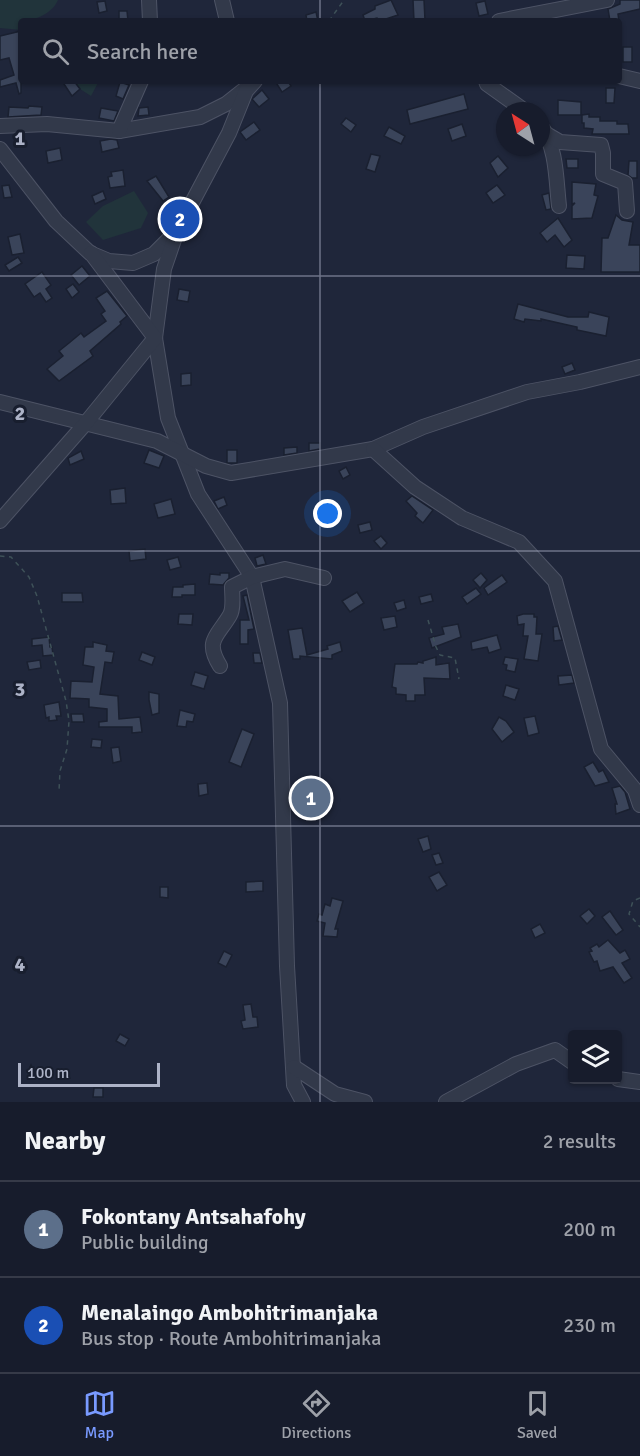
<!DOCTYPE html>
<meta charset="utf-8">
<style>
:root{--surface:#171c2c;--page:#202534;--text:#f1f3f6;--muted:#9ea1a9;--line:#363a48;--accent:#799aff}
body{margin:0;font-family:Signika,sans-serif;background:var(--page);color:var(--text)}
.controls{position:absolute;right:18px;bottom:18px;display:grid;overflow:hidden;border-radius:6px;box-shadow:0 2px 4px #0004}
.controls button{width:54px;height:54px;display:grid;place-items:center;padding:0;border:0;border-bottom:2px solid var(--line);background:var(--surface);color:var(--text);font:30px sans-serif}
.compass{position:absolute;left:496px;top:102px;width:54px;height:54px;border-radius:50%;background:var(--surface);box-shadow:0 2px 4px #0004;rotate:324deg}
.scale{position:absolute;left:18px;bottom:15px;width:142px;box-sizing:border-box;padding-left:6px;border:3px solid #adb3c7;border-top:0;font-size:16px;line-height:21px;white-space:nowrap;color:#adb3c7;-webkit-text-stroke:4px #181e2e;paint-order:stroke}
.you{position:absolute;left:328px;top:514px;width:21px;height:21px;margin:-15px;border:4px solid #fff;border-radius:50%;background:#1a73e8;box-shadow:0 0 0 9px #1a73e833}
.badge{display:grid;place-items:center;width:39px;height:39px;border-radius:50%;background:var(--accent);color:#fff;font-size:20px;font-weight:700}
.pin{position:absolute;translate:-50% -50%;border:3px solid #fff;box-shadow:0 2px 6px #0006}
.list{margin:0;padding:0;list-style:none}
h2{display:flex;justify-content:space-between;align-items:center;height:78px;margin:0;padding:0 24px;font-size:26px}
h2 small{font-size:20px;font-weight:400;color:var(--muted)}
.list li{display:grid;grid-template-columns:39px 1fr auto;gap:18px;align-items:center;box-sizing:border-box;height:96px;padding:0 24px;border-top:2px solid var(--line)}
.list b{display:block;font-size:22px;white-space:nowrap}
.list p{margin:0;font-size:20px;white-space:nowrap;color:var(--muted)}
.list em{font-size:20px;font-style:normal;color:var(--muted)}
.icon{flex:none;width:33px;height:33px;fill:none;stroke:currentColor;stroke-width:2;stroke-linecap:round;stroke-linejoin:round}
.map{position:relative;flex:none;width:640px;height:1102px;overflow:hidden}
.search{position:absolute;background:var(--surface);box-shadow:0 2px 4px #0004;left:18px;right:18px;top:18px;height:66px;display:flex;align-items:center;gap:15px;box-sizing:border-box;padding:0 21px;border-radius:6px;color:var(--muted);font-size:22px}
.sheet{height:270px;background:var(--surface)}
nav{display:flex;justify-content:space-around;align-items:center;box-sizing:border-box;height:84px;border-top:2px solid var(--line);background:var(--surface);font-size:16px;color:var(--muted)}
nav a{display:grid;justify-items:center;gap:3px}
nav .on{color:var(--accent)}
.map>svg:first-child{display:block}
.green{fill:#21343b}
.building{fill:#3a445a;stroke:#1a2030;stroke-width:1.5}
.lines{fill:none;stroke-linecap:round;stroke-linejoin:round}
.minor-casing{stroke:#4d5365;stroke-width:16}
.path{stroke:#3e5158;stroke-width:1.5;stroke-dasharray:4.5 4.5;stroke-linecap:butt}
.minor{stroke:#32394a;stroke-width:14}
.grid{fill:none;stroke:#adb3c7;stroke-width:1.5;stroke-opacity:0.55}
.grid-label{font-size:20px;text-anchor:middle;font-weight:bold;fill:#adb3c7;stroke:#181e2e;stroke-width:6;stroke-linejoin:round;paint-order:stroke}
</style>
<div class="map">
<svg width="640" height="1102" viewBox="0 0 640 1102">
<rect width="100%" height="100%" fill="#1f263a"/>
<g class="green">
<path d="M0 0H58C52 14 34 21 21 21V30L0 28Z"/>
<polygon points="74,81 99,81 91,96 80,89"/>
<polygon points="134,191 148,213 141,228 103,240 86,222 103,206"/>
</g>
<g class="building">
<polygon points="391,0 398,15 380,21 377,18 365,21 363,15 375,9 375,6"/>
<polygon points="413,0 424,0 425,20 414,21"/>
<polygon points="620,0 640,0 640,9 618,14 619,21 610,21 608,9 620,4"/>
<polygon points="105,1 107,11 99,13 97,2"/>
<polygon points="485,1 488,14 479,16 476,3"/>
<polygon points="119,11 127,11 128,21 119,21"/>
<polygon points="316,12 318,21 307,21 306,15"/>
<polygon points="21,31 21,93 19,94 16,83 0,87 0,80 14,75 9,58 0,60 0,36"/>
<rect x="623" y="47" width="9" height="15"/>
<polygon points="62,81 74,81 80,89 72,96"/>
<polygon points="275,81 288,81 291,86 282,92"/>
<polygon points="120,82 129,85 123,99 116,96"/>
<polygon points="606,88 615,88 614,103 606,103"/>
<polygon points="262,90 269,99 259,107 252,99"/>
<polygon points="464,94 468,109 410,124 407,110"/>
<polygon points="558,100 581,102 581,115 558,115"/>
<polygon points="29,106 42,107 41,115 8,117 9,107 28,108"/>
<polygon points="148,107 149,115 138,116 139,108"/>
<polygon points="101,108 118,111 114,121 99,118"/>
<polygon points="589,114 589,117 600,117 600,121 617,121 617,124 628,124 629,134 592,134 593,129 584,128 584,123 582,123 582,115"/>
<polygon points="346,118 356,125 351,132 341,124"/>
<polygon points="254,122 260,130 246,140 240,132"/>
<polygon points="462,124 466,136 452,141 448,129"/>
<polygon points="389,127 405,136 401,144 384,136"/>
<polygon points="111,139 117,140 119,148 102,152 100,141"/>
<polygon points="60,148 62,160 48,163 46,151"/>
<polygon points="371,154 380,156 375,172 366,169"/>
<polygon points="498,156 508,168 498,177 490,163"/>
<polygon points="566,159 578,159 578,168 567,168"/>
<polygon points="629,161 637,161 637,178 632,178 628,175"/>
<polygon points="123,170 125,186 110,188 108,177 112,176 111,172"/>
<polygon points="156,176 169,197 163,201 147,181"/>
<polygon points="572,182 596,184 594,195 598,196 592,218 572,219 572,206 575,203 572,204"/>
<polygon points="9,185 12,197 4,198 2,186"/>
<polygon points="497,185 505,195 493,203 486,193"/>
<polygon points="103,191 106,199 95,204 92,196"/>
<polygon points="549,193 551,209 546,210 542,195"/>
<polygon points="616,215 622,220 633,222 629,245 640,245 640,272 601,272 602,238 608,238"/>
<polygon points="558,218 572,240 564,247 555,235 547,242 540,233"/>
<polygon points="20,234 24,253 12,255 8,237"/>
<polygon points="567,255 585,256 584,269 566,268"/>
<polygon points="18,257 22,263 9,271 5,265"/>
<polygon points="82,266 90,276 79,285 71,275"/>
<polygon points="42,272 51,285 46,289 52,298 46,302 40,293 34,297 25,284"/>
<polygon points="73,284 79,292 72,298 66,289"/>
<polygon points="179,289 190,291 188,302 177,300"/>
<polygon points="107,291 127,316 120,322 121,324 90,351 93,356 59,381 47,369 63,356 59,351 69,343 81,333 84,337 106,321 101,314 105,311 96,298"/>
<polygon points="518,304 568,317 588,317 589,312 609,317 606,336 577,330 577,327 541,319 541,321 525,319 524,322 514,319"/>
<polygon points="572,363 575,370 565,374 562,367"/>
<polygon points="191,373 191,385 181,386 181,374"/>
<polygon points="309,443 320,443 320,449 309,451"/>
<polygon points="297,447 297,453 284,455 284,448"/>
<polygon points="149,450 164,456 159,468 144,463"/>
<rect x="227" y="450" width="10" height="13"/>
<polygon points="81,451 84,459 70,465 68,458"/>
<polygon points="346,467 350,475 343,479 339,471"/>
<polygon points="125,488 126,503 111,504 110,490"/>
<polygon points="412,496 433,510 423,523 415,516 417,513 406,501"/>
<polygon points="224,497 227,505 218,509 214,501"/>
<polygon points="171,499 175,514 158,518 154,504"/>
<polygon points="370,522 372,530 360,533 358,525"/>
<polygon points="381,536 387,543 381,549 374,541"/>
<polygon points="145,549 146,559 130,561 129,551"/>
<polygon points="263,555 266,564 257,566 255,558"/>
<polygon points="178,557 181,567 170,570 167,560"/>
<polygon points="220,573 229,573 229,578 223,585 209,584 210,574 220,575"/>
<polygon points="481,573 487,580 480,588 473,580"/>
<polygon points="502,575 507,582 488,595 484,588"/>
<polygon points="195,584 195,595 182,595 182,597 172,597 173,587 183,587 183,585"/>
<polygon points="476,588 481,594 467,604 462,597"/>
<polygon points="357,592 364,603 350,612 342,601"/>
<polygon points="62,593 82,593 83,602 62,602"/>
<polygon points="431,594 433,601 421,604 419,597"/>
<polygon points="247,595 254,629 248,630 248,644 240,644 240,620 249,620 243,596"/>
<polygon points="404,600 406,608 397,611 394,603"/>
<polygon points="179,614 193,614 192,625 178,624"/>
<polygon points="523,614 534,614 534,617 537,617 536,634 542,634 538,661 524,659 528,636 523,636 524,624 518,625 517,616"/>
<polygon points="395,616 397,627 384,630 381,618"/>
<polygon points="458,624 461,637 432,648 429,638 444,634 442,627"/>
<polygon points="558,626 562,640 554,641 553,627"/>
<polygon points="302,628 307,655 328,649 327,646 340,642 342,651 332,655 332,659 300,656 300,659 293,659 288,630"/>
<polygon points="497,635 501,649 489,653 487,647 472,650 471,642"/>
<polygon points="49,637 50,647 52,647 53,655 43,656 42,645 32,646 32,639"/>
<polygon points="93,642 107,645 106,651 114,652 112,663 105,662 100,694 118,696 119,719 140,717 142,732 132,733 132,727 99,727 99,722 107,721 107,709 89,707 89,699 70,698 71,681 92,682 94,667 83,665 85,647 93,647"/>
<polygon points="142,652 155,657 152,665 139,660"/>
<polygon points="253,653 260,653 262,663 254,663"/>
<polygon points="436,657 436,665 449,663 450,679 424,678 425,695 415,695 415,701 406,701 406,695 396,694 396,688 392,687 395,664 417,664 418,662 423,663 423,661"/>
<polygon points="505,657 518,659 515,672 506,670 507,665 503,664"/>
<polygon points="40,660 41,668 29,670 27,662"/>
<polygon points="195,672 208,676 204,689 191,685"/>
<polygon points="572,675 574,683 559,685 558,676"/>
<polygon points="506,685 519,689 515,700 503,696"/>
<polygon points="149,692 159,694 159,713 152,715 149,700"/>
<polygon points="59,702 61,716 56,716 57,720 49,721 49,717 46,718 44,705"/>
<polygon points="180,710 195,714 193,722 187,721 186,727 177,726"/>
<polygon points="71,714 83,714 84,722 72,722"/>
<polygon points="535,716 539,733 528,736 524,718"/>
<polygon points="499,717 506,721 514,732 502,742 492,729"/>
<polygon points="242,729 254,734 241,767 229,762"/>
<polygon points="92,739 102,740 101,748 91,747"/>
<polygon points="119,747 121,761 113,763 111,748"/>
<polygon points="593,762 599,772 603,770 609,782 595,786 584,767"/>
<polygon points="207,783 208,794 199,796 198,784"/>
<polygon points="322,785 323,797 315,798 314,786"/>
<polygon points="620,786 625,792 630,809 616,814 615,804 617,804 612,788"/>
<polygon points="428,836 431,849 423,852 418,839"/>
<polygon points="439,853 443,863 436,865 432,855"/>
<polygon points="439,872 447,885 437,891 429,877"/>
<polygon points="263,881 263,891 246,892 246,882"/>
<polygon points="160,887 168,887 168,898 160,897"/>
<polygon points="332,898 343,901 335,929 338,929 337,937 323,936 325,923 317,921 319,914 322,915 325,904 330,906"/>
<polygon points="589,909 595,916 587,924 580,916"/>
<polygon points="610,911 623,930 616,935 602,917"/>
<polygon points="540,924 545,933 535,938 531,929"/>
<polygon points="608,940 620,953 625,950 630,959 622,963 632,978 624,983 613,967 600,971 597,961 594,962 589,952 592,951 590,948 597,944 599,947"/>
<polygon points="224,951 232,955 226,967 218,963"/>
<polygon points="251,1004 253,1017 257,1017 258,1027 243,1029 241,1021 245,1020 243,1005"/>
<polygon points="120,1034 129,1039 125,1046 116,1041"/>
<polygon points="94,1088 103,1088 103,1097 93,1097"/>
</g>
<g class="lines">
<g class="minor-casing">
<g id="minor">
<polyline points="149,0 150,21"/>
<polyline points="222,0 227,21"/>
<polyline points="499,21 607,0"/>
<polyline points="619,76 640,81"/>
<polyline points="486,81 487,84 525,111"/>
<polyline points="0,126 47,124 119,131 200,117 226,104 245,89"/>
<path d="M541 126C557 148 556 180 559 206"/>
<polyline points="119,131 141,81"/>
<polyline points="548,135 560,142 601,145 603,153 603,174 625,183 627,211"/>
<polyline points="0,149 56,221 90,253 109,261 133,263 154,254 177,231 229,133 246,91 255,81"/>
<polyline points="177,231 164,269 155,338 168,418 198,494 252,577 280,703 287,966 294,1085 303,1102"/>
<polyline points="0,402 157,441 206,466 231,473 373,449 423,427 527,392 580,382 640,367"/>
<polyline points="373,449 415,487 462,518 519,542 555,581 601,749 635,790 640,805"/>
<polyline points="0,521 85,424 155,338 91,253"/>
<path d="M220 666C204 640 218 636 230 615 234 608 232 595 232 587L252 577 285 569 324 578"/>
<polyline points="294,1067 335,1094 365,1102"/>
<polyline points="618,1079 640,1082"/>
<polyline points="446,1102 516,1064 555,1050 572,1062"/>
</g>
</g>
<g class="path">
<polyline points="329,21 344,0"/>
<polyline points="0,556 11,557 29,577 37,596 66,701 69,721 67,749 60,771 59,791"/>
<polyline points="428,620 436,647 440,655 455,658 459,679"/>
<polyline points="640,898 633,901 629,914 640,927"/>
</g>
<use href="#minor" class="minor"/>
</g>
<path class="grid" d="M320 0V21M320 81V1102M0 276H640M0 551H640M0 826H640"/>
<g class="grid-label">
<text x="20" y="145">1</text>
<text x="20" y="420">2</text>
<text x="20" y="696">3</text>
<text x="20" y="971">4</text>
</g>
</svg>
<div class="controls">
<button><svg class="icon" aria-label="layers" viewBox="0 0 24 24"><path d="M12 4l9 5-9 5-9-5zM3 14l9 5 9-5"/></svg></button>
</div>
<svg class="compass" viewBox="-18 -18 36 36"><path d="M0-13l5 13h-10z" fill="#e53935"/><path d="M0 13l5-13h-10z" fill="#9ea1a9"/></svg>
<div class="scale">100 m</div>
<div class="you"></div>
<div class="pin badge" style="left:311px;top:798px;background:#5c6f8a">1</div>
<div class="pin badge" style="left:180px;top:219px;background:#1a4fb4">2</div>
<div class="search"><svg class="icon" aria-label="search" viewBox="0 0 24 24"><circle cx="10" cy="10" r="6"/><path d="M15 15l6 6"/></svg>Search here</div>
</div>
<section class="sheet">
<h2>Nearby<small>2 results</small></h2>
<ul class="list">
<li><span class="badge" style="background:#5c6f8a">1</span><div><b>Fokontany Antsahafohy</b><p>Public building</p></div><em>200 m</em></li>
<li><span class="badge" style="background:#1a4fb4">2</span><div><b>Menalaingo Ambohitrimanjaka</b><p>Bus stop · Route Ambohitrimanjaka</p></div><em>230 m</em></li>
</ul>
</section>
<nav>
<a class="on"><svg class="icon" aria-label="map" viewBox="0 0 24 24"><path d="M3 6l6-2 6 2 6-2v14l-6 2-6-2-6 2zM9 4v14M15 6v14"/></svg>Map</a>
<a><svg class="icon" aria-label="directions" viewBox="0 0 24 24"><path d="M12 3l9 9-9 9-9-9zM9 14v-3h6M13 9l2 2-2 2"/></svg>Directions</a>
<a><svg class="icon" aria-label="saved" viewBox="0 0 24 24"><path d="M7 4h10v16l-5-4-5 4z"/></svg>Saved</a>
</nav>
